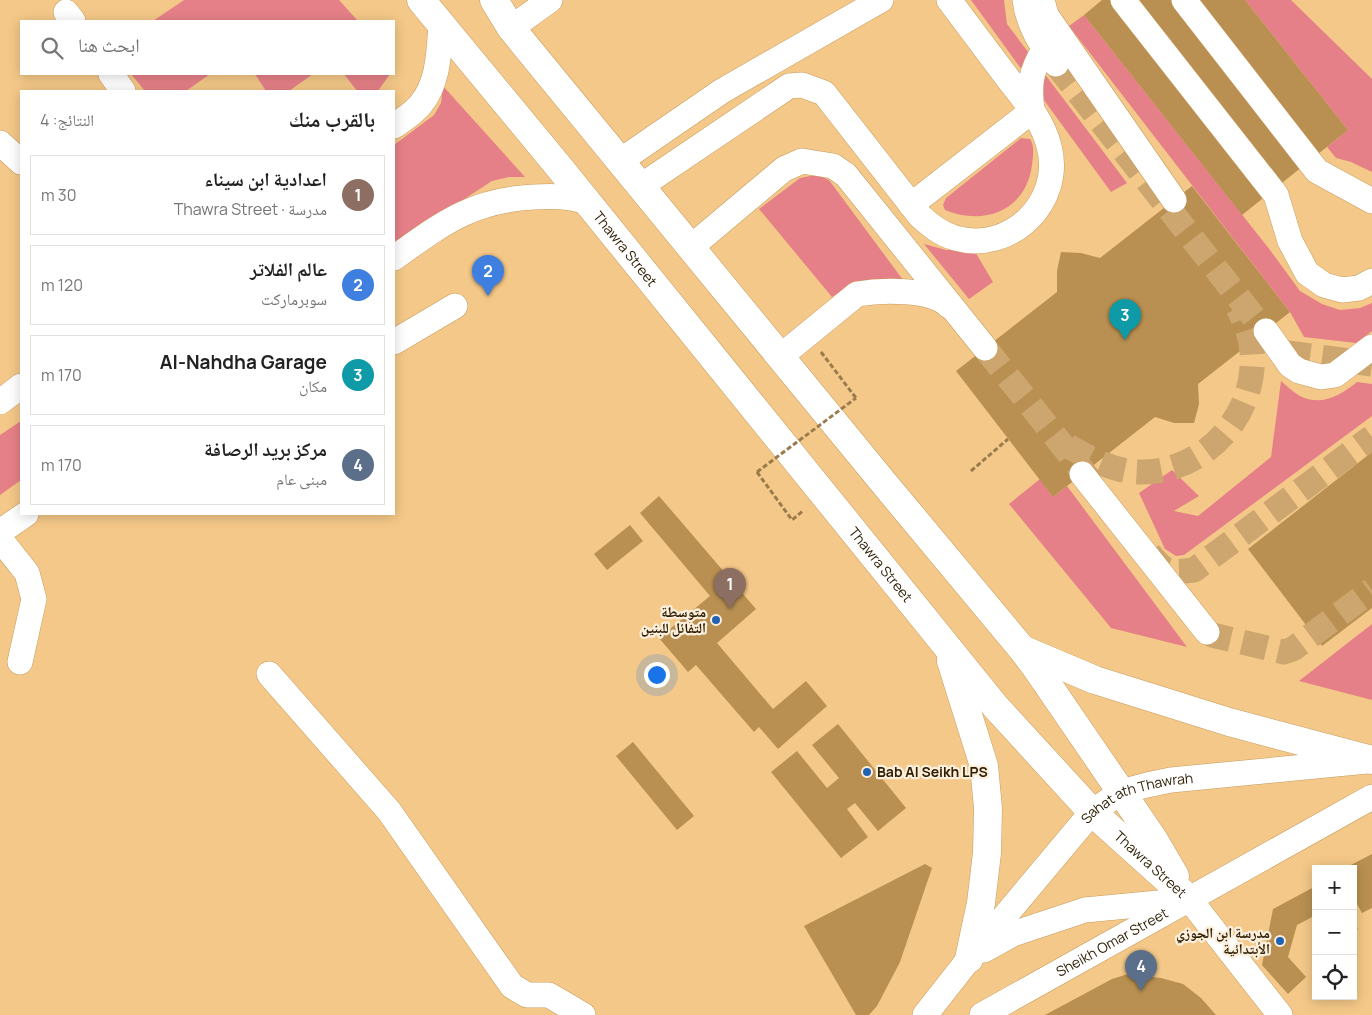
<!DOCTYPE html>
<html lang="ar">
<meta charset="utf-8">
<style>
:root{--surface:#fff;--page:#f2f2f2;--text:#222;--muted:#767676;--line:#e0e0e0;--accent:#b45309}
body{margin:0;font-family:Manrope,"Noto Naskh Arabic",sans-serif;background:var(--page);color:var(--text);direction:rtl}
.controls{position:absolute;right:15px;bottom:15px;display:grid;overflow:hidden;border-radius:0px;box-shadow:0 2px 12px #0003}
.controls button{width:45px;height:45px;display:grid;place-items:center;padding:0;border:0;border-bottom:1px solid var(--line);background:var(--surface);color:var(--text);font:25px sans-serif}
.you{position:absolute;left:656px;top:674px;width:18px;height:18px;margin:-12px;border:4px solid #fff;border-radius:50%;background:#1a73e8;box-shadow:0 0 0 8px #1a73e833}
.badge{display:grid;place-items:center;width:32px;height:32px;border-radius:50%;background:var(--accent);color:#fff;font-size:16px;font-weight:700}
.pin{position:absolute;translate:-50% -41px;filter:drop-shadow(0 1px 2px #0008)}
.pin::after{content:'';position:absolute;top:26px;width:18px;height:15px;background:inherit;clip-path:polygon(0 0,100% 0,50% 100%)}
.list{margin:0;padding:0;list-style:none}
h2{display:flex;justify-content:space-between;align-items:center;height:65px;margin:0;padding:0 20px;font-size:21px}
h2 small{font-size:16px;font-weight:400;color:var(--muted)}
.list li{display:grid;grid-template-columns:32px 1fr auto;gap:15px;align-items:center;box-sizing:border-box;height:80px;margin:0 10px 10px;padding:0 10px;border:1px solid var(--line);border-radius:0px}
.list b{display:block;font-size:19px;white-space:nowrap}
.list p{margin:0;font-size:16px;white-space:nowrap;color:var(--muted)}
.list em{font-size:16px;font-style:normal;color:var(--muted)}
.icon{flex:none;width:28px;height:28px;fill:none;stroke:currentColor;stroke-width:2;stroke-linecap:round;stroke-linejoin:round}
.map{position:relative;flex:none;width:1372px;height:1015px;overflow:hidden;direction:ltr}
.search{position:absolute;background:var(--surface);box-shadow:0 2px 12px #0003;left:20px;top:20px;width:375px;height:55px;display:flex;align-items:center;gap:12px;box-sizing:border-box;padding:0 18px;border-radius:0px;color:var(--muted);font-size:19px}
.panel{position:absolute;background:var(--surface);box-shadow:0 2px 12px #0003;left:20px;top:90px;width:375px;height:425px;border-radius:0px;direction:rtl}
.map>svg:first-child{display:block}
.green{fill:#e68088}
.building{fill:#b99051}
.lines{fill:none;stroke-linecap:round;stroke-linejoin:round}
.minor-tunnel{stroke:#cca66e;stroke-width:25;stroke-dasharray:25 12;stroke-linecap:butt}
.minor-casing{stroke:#c79c5e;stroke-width:26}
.major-casing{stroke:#c79c5e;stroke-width:29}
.path{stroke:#9a7b4c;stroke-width:3;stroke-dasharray:5 2.5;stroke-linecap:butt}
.minor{stroke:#fff;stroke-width:25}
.major{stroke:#fff;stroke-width:28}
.path-bridge{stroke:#9a7b4c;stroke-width:3;stroke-dasharray:5 2.5;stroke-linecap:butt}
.poi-dot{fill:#2162b3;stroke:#fcefdc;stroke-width:2}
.labels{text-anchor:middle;stroke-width:4.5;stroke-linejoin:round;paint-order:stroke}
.street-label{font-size:14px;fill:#2e1e04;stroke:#fcefdc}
.poi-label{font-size:14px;font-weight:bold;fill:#2e1e04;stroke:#fcefdc;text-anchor:end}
</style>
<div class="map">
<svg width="1372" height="1015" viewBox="0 0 1372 1015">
<rect width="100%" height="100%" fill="#f4c888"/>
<g class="green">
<polygon points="184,0 339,0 358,21 153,21"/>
<polygon points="971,0 1004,0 1007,24 1127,183 1111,192"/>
<polygon points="1245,0 1291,0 1372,79 1372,172 1351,162 1336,158 1327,147 1348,130"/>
<polygon points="1084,15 1270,250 1300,291 1322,304 1340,310 1360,308 1372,303 1372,331 1356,343 1304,337 1290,312 1069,26"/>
<polygon points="131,74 210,74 186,91 145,91"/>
<polygon points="255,74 313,74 289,91 266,91"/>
<polygon points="344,74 390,74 378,91 357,91"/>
<polygon points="443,86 525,177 509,177 492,181 394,245 394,145 434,115 441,103"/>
<path d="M1021 138 1030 139C1035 146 1033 156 1032 165 1026 211 984 226 945 210L943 205 946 198Z"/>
<polygon points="810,176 820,176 829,180 906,284 847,287 832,297 759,209 800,178"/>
<polygon points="924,244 946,250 974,250 993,282 969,299"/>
<path d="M1281 381C1287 386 1293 392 1300 396 1321 407 1341 395 1357 382L1372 384V416L1184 555 1176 556 1165 549 1139 493 1172 470 1199 496 1174 511 1198 516 1271 457Z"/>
<polygon points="21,421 21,480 0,495 0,435"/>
<polygon points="1040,479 1053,497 1067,486 1187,647 1111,628 1009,504"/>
<polygon points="1372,624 1372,700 1299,681"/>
</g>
<g class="building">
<polygon points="1102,0 1245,0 1348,130 1242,215 1084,15"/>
<polygon points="1192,186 1290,312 1198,384 1199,404 1194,423 1174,423 1155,417 1053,497 956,371 1057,292 1057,271 1061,252 1081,253 1100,258"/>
<polygon points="1372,452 1372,608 1322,646 1248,549"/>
<polygon points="659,496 756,609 717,643 773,709 806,681 827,706 778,749 759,727 754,732 696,665 688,672 659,638 710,596 640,513"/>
<polygon points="630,525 643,541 607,570 594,554"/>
<polygon points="838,724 906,808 878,831 855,803 847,809 868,837 841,858 771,772 797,751 827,788 839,778 812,745"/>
<polygon points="633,742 694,816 677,830 616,756"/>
<polygon points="1372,854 1372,908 1362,913 1353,897 1353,869 1343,869"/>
<polygon points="925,864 932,868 900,962 877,1006 869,1015 856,1015 804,926"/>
<polygon points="1316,886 1316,915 1297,925 1288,957 1306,977 1288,994 1262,965 1273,909"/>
<polygon points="1353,920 1358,929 1353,932"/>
<polygon points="1128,974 1161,978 1183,984 1201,998 1216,1015 1045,1015 1112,979"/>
</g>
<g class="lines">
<g class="minor-tunnel">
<polyline points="1056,64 1281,352 1372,364"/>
<polyline points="985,348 1097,489"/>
<path d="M1068 446C1087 457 1106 467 1127 471 1196 481 1258 420 1252 351 1251 336 1245 322 1238 308"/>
<path d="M1149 553C1165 573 1169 573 1194 570L1372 437"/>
<polyline points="1207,632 1212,635 1284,652 1293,649 1372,590"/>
</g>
<g class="minor-casing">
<g id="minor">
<path d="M1025 0C1028 25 1041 45 1056 64"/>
<polyline points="1042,0 1046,15 1174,200"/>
<polyline points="1123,0 1276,195 1290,241 1307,273 1324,285 1342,290 1359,288 1372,281"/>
<polyline points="1184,0 1317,171 1372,201"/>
<polyline points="66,12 73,21"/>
<polyline points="511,28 550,0"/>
<polyline points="111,74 123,91"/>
<path d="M394 126C404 119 414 113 421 104 439 82 439 50 441 24"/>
<polyline points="0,143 21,162"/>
<polyline points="620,161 722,91 881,0"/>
<path d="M641 186 789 86 802 85 824 93 920 216C931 226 941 234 955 238 1010 254 1064 202 1049 146 1042 119 1023 98 1006 76 987 51 968 25 949 0"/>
<path d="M911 205 1032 111C1029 82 1030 74 1044 49"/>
<polyline points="691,247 784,169 802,161 833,166 846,175 985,348"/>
<path d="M394 258C443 223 472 200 534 197 553 196 569 196 587 202"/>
<polyline points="1266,331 1290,365 1299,371 1321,377 1335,375 1372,347"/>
<polyline points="394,342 455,306"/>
<path d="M781 356 857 294C880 290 932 288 949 306"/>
<polyline points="0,402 21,386"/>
<polyline points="1082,474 1207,632"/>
<polyline points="0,532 26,514"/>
<polyline points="0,539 27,573 34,599 20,662"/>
<polyline points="269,674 389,811 512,986 527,995 549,995 583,1015"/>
<polyline points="984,950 1013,934 1085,910 1190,900 1280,1015"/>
<path id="s1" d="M925 1015 969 959 1092 812 1121 792 1147 785 1171 780 1367 761"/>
<path id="s2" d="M982 1015 1372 797"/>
</g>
</g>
<g class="major-casing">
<g id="major">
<path id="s3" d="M421 0 559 167 995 706 1092 812 1190 900"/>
<polyline points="494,0 511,28 883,482 1022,649 1035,666 1154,840 1175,876"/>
<polyline points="1024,650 1095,680 1229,722 1372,760"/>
<polyline points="951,661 984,766 988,808 987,853 981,903 969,959"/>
</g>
</g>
<g class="path">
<polyline points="821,352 856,398"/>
<polyline points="971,471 1008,439"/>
<polyline points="757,472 792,520 804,510"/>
</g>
<use href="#minor" class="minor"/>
<use href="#major" class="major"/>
<polyline class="path-bridge" points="757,472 856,398"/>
</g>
<g class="poi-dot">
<circle cx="716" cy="620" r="5"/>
<circle cx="867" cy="772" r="5"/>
<circle cx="1280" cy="941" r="5"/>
</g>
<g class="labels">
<g class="street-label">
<text dy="5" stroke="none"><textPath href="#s3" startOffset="322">Thawra Street</textPath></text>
<text dy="5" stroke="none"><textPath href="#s3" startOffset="728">Thawra Street</textPath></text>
<text dy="5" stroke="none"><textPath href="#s1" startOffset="311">Sahat ath Thawrah</textPath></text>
<text dy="5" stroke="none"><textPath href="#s3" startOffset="1132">Thawra Street</textPath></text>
<text dy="5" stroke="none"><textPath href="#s2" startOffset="149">Sheikh Omar Street</textPath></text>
</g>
<g class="poi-label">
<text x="706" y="617">متوسطة<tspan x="706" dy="16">التفائل للبنين</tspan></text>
<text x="877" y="777" text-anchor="start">Bab Al Seikh LPS</text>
<text x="1270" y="938">مدرسة ابن الجوزي<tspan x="1270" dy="16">الأبتدائية</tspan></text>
</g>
</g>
</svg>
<div class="controls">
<button>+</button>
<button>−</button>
<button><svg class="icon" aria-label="locate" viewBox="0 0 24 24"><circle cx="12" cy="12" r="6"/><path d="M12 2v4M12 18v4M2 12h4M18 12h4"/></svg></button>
</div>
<div class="you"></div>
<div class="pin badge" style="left:730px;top:609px;background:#8d6e63">1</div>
<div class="pin badge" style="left:488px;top:296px;background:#3f7fe0">2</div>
<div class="pin badge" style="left:1125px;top:340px;background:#0f9aa8">3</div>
<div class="pin badge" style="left:1141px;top:991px;background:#5c6f8a">4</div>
<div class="search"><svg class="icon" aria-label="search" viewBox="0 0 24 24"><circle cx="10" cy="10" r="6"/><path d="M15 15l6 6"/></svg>ابحث هنا</div>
<section class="panel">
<h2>بالقرب منك<small>النتائج: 4</small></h2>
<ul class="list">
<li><span class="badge" style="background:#8d6e63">1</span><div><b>اعدادية ابن سيناء</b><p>مدرسة · Thawra Street</p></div><em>30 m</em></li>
<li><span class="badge" style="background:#3f7fe0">2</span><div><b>عالم الفلاتر</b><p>سوبرماركت</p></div><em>120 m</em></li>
<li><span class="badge" style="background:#0f9aa8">3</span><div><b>Al-Nahdha Garage</b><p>مكان</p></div><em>170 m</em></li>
<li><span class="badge" style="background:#5c6f8a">4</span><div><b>مركز بريد الرصافة</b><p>مبنى عام</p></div><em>170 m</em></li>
</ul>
</section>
</div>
